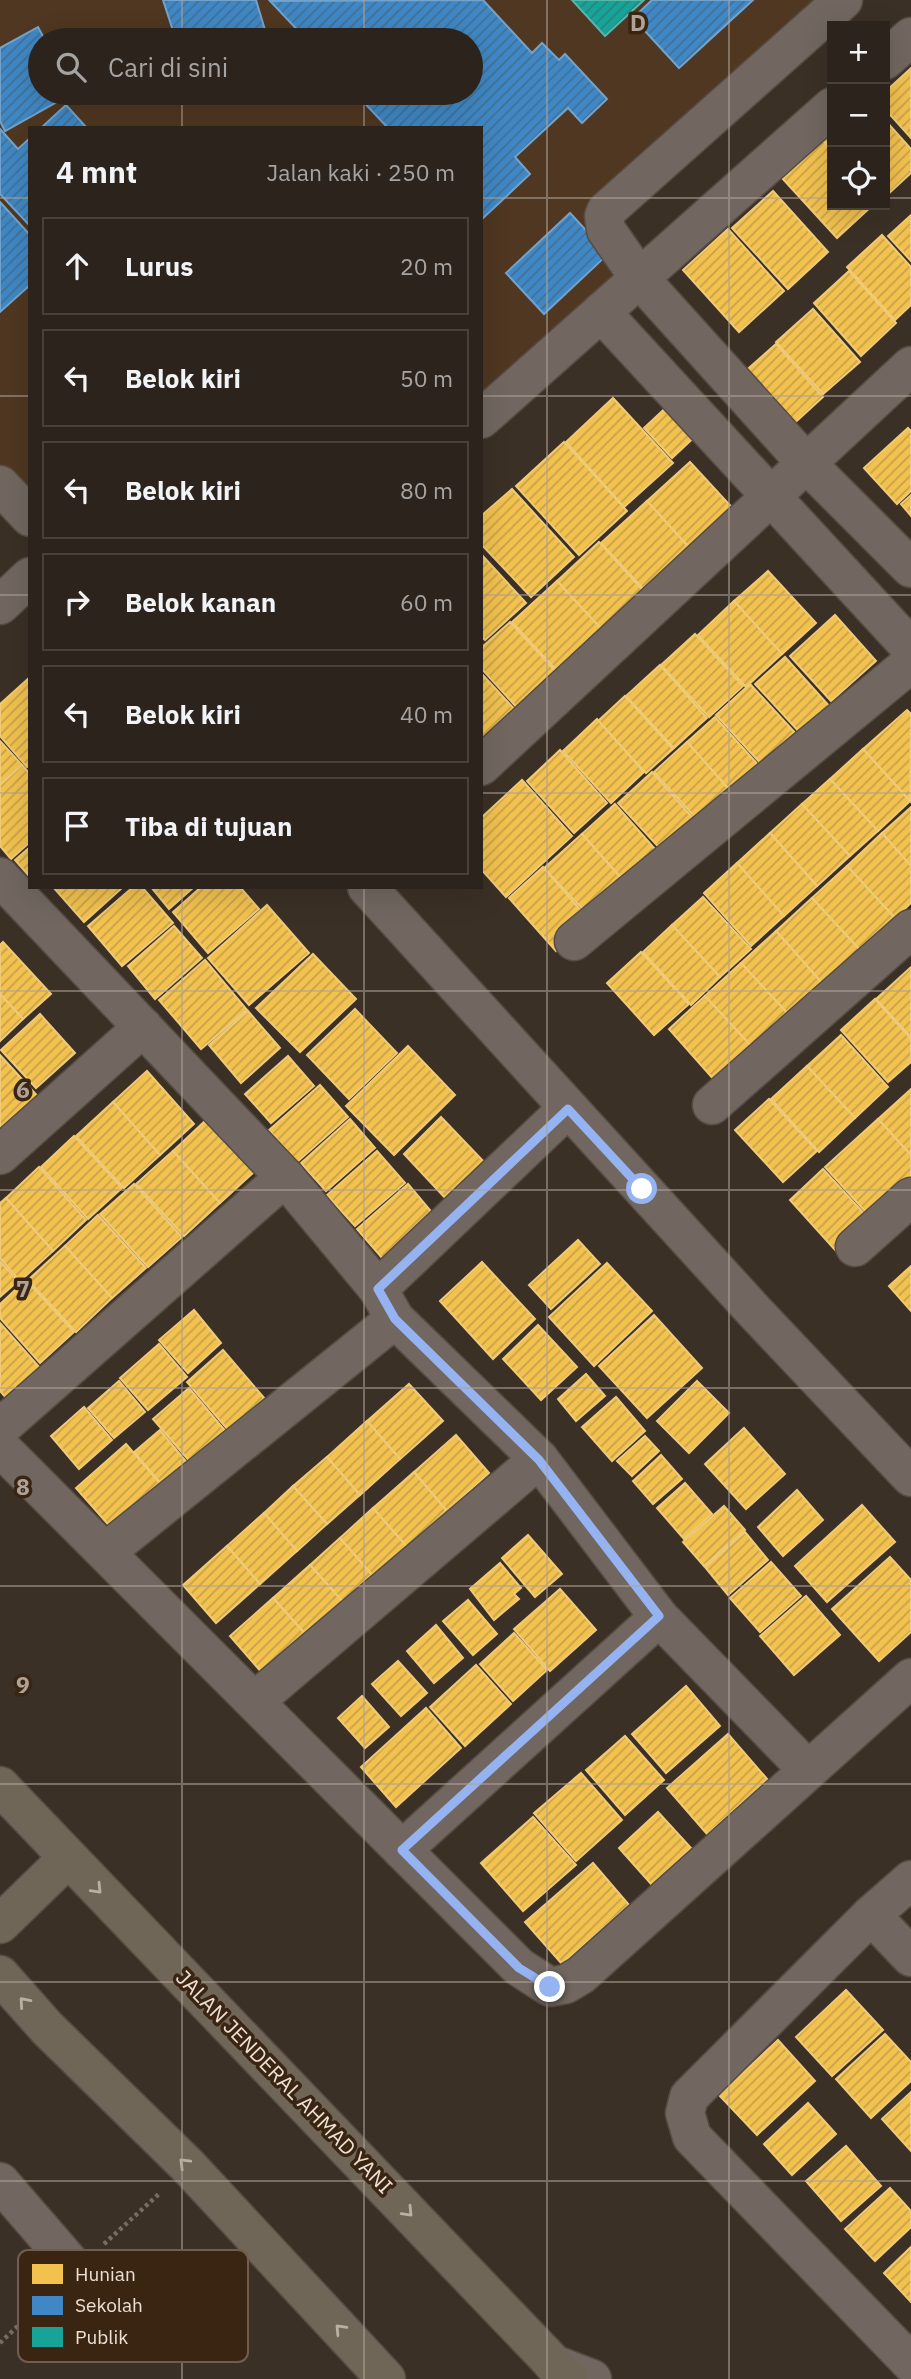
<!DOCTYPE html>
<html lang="id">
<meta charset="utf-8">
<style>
:root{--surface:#2c241c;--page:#342c25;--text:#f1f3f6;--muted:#a6a4a3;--line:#48413b}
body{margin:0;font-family:"IBM Plex Sans",sans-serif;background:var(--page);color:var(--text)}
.controls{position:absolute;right:21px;top:21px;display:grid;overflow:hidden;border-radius:0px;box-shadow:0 7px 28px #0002}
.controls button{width:63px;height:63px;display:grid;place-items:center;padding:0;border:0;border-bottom:2px solid var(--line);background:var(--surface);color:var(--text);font:35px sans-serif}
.stop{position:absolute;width:21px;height:21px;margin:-16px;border:5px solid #95b2f1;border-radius:50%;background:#fff}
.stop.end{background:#95b2f1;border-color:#fff;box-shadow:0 2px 7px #0008}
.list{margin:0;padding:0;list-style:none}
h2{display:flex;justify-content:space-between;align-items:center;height:91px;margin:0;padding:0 28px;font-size:30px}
h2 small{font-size:23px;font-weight:400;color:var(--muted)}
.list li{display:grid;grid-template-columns:46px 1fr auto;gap:21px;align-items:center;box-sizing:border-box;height:98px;margin:0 14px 14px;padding:0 14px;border:2px solid var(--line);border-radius:0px}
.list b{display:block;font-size:26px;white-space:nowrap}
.list em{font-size:23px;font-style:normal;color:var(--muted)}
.icon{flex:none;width:38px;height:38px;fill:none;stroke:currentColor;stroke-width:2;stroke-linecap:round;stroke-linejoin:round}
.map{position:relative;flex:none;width:911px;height:2379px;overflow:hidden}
.search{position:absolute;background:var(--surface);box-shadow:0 7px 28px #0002;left:28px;top:28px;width:455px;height:77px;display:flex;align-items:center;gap:18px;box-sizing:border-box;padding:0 24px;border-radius:38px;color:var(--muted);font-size:26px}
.panel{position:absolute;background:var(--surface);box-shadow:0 7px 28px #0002;left:28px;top:126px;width:455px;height:763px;border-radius:0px}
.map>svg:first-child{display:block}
.built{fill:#4f3721;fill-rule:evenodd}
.homes{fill:url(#homes-hatch);stroke:#f0ca76;stroke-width:2}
.schools{fill:url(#schools-hatch);stroke:#73a2ca;stroke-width:2}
.public{fill:url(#public-hatch);stroke:#57b5aa;stroke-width:2}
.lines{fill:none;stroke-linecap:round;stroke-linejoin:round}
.minor-casing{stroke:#564c43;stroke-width:41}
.highway-casing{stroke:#564c43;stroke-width:41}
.path{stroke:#756c66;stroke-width:4.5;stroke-dasharray:3.5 3.5;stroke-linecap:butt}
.minor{stroke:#716760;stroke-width:38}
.highway{stroke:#706658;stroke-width:38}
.oneway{stroke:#bbafa2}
.route{stroke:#95b2f1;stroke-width:9}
.grid{fill:none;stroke:#afa297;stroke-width:2;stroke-opacity:0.55}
.labels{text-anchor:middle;stroke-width:7;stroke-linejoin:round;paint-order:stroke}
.street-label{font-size:21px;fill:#eddfd4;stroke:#3a2513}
.key{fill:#3a2513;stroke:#705d4d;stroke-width:2}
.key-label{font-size:19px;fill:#eddfd4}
.grid-label{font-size:23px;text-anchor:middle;font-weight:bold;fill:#afa297;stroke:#3a2513;stroke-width:7;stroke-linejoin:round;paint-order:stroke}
</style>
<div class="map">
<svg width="911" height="2379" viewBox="0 0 911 2379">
<defs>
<pattern id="homes-hatch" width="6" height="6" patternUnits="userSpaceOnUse" patternTransform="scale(1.75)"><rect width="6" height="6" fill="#f2c14e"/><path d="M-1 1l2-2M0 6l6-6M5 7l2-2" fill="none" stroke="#c7a24a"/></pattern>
<pattern id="schools-hatch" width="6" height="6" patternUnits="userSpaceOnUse" patternTransform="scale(1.75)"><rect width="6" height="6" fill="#3f88c5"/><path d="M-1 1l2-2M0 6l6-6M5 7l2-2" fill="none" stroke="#427096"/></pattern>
<pattern id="public-hatch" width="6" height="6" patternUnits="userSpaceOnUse" patternTransform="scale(1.75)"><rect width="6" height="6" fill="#17a398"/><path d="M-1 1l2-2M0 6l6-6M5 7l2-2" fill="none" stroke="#25867e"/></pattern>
</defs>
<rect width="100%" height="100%" fill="#3b3026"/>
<path class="built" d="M0 0H828L601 212 640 279 481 419V128H30V517L0 485ZM40 40H471V93H40Z"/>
<g class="homes">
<polygon points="911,68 911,138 885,109 885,92"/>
<polygon points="885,120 911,149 911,173 885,197"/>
<polygon points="832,133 832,150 824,140"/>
<polygon points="823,141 832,151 832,205 873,205 837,238 782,178"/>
<polygon points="773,191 828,252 788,289 732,228"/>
<polygon points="911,215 911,261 888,236"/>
<polygon points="728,229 784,291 739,332 683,270"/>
<polygon points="882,235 911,267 911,305 895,320 847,267"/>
<polygon points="849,271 896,323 861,356 814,303"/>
<polygon points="813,309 860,362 823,394 776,342"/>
<polygon points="776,344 823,397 789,428 742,374"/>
<polygon points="613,398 673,463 624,507 566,442"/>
<polygon points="673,401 701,431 672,458 644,428"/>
<polygon points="908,428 911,431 911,491 897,504 864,468"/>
<polygon points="564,442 627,511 579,555 516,486"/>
<polygon points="690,462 738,514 694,553 647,501"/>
<polygon points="512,489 574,557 531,597 481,544 481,516"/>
<polygon points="911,495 911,516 901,504"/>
<polygon points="647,501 694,553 649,595 601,543"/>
<polygon points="599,542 647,595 605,633 557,581"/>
<polygon points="481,554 526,603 485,640 481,636"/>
<polygon points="768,571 816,623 782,654 734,601"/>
<polygon points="557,581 605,633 560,674 512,622"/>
<polygon points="734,601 782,654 746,687 698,635"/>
<polygon points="835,615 876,661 831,701 790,656"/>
<polygon points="510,622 558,674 519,710 481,668 481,648"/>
<polygon points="695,634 743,686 709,717 661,665"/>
<polygon points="785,657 831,708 802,735 755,684"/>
<polygon points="660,665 707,718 674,748 626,696"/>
<polygon points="481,673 519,714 481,747"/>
<polygon points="30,677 30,764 27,767 0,736 0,704"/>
<polygon points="750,684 798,736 764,767 716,715"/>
<polygon points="625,696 673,749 646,773 598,721"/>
<polygon points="907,710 911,714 910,801 863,749"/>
<polygon points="715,717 762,769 734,795 687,742"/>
<polygon points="597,719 644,772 611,803 563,751"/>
<polygon points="0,741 22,765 0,785"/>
<polygon points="687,742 734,795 702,825 654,772"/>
<polygon points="863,749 910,801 878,831 830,779"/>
<polygon points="560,750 607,803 574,833 527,781"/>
<polygon points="22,765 30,774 30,842 11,859 0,846 0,785"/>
<polygon points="652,772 699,825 666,855 618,803"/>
<polygon points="830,779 878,831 850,856 802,804"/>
<polygon points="522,780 572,836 506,897 481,869 481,818"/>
<polygon points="615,804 662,857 629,887 582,834"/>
<polygon points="802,804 850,856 817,886 770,833"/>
<polygon points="911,807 911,866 882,833"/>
<polygon points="770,833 817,886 784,916 737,863"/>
<polygon points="882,833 911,866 911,903 895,918 847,866"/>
<polygon points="582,834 629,887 593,920 544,868"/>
<polygon points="30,847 30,877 15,860"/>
<polygon points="737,863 784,916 751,946 704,893"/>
<polygon points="847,866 895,918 860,950 812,898"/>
<polygon points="543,867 590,921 556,951 509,898"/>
<polygon points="53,887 123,887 84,922"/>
<polygon points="133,887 142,887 173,923 122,966 88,926"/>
<polygon points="151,887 194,887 169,909"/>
<polygon points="201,887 240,887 259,909 208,953 173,912"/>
<polygon points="703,897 751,949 720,977 672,925"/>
<polygon points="812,898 860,950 823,984 776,931"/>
<polygon points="267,905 309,953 249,1005 208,958"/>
<polygon points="672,925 720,977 691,1005 643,952"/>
<polygon points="174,926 202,958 155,999 128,966"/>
<polygon points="776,931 823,984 789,1015 741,963"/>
<polygon points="3,942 51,994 23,1019 0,994 0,945"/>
<polygon points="641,952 689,1004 654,1035 607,983"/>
<polygon points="313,954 356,999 300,1052 256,1008"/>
<polygon points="205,960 247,1010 201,1049 159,1000"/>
<polygon points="741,963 789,1015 753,1048 705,996"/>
<polygon points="911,967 911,1037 876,999"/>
<polygon points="0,994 23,1019 0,1041"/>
<polygon points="705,996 753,1048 716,1082 669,1029"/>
<polygon points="875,999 911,1039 911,1062 888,1082 841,1030"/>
<polygon points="355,1009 397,1053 349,1099 307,1055"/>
<polygon points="248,1011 280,1048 241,1083 209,1045"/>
<polygon points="40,1014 75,1053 36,1088 1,1050"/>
<polygon points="841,1035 888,1087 855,1118 807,1066"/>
<polygon points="408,1046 455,1095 394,1155 346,1106"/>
<polygon points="0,1055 41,1100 0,1132"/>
<polygon points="288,1056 314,1086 271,1123 245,1094"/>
<polygon points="807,1066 855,1118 819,1152 771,1099"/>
<polygon points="147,1071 194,1124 160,1155 113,1102"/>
<polygon points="320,1085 348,1117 297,1162 269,1130"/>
<polygon points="911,1089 911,1155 878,1119"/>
<polygon points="769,1099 817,1151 783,1182 735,1130"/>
<polygon points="113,1102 160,1155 124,1188 76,1136"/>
<polygon points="441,1117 486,1164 448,1201 404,1154"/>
<polygon points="350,1119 375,1148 326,1191 301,1163"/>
<polygon points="878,1119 911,1155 911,1186 873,1220 825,1167"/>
<polygon points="206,1120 254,1172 220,1203 173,1151"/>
<polygon points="74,1136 122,1188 88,1219 41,1167"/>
<polygon points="173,1151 220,1203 184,1236 136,1184"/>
<polygon points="377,1151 405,1183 355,1226 327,1195"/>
<polygon points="39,1167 86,1220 53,1251 6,1198"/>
<polygon points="823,1169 871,1221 837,1252 790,1200"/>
<polygon points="134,1184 182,1237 148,1267 100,1214"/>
<polygon points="408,1184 434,1215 383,1259 357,1229"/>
<polygon points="6,1198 53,1251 20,1281 0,1258 0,1203"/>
<polygon points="98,1215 146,1268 112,1298 65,1246"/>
<polygon points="578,1240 600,1264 551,1309 529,1285"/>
<polygon points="65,1246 112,1298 76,1332 28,1280"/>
<polygon points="0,1261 18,1281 0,1297"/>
<polygon points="482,1262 535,1319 493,1359 440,1301"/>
<polygon points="607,1263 652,1311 594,1366 549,1317"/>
<polygon points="911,1266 911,1311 889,1286"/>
<polygon points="26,1280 74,1332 40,1363 0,1318 0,1304"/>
<polygon points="194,1310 221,1343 188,1373 159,1340"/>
<polygon points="654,1315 702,1368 647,1418 599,1366"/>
<polygon points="0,1323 40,1368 7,1399 0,1391"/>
<polygon points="538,1325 577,1367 541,1400 503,1359"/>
<polygon points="159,1344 187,1377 148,1410 120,1378"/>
<polygon points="223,1350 265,1399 229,1431 187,1382"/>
<polygon points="586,1374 605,1396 576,1421 558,1399"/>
<polygon points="119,1381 145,1412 114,1438 88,1408"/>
<polygon points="697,1381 729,1413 689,1453 657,1421"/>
<polygon points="409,1384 443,1421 400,1459 367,1421"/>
<polygon points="189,1388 227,1433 192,1464 153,1419"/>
<polygon points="616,1397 645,1431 612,1461 582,1427"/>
<polygon points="84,1407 112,1440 79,1469 51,1436"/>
<polygon points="367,1421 400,1459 360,1495 327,1457"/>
<polygon points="744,1428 785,1474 746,1509 705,1464"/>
<polygon points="160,1430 188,1464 163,1486 134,1452"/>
<polygon points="456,1435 489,1473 447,1511 414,1472"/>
<polygon points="645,1436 659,1451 632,1476 617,1461"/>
<polygon points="126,1444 163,1487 113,1530 76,1488"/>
<polygon points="661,1455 682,1479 653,1504 633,1481"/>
<polygon points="327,1457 360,1495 327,1524 293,1486"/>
<polygon points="414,1472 447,1511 407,1547 373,1508"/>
<polygon points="685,1483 712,1514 684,1539 657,1508"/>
<polygon points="293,1486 327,1524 297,1551 264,1513"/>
<polygon points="797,1490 823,1520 783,1556 758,1527"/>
<polygon points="862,1505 895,1542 827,1602 795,1566"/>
<polygon points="724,1506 745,1530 704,1566 683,1542"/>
<polygon points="373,1508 407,1547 373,1576 340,1538"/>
<polygon points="264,1513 297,1551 260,1584 227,1546"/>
<polygon points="745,1532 768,1560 728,1595 705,1567"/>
<polygon points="528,1535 562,1574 535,1597 502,1558"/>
<polygon points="340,1538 373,1576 344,1603 310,1565"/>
<polygon points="227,1546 260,1584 216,1623 183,1585"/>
<polygon points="890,1557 911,1580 911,1632 879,1661 832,1609"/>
<polygon points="771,1562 801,1596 760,1632 730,1598"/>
<polygon points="500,1563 521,1588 514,1594 519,1599 494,1620 470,1589"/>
<polygon points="310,1565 344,1603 307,1636 273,1598"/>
<polygon points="560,1589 596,1630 550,1671 514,1629"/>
<polygon points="806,1596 840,1635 794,1675 760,1636"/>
<polygon points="273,1598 307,1636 263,1674 230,1636"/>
<polygon points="468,1600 497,1634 473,1655 443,1621"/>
<polygon points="436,1625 463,1658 434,1683 407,1651"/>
<polygon points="514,1633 547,1670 513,1701 480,1664"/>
<polygon points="398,1661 427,1693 401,1716 372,1684"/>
<polygon points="476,1665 511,1704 465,1746 430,1707"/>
<polygon points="686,1686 720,1726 666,1773 632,1734"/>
<polygon points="362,1696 389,1727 365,1748 338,1718"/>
<polygon points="426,1708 461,1748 396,1807 361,1767"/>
<polygon points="728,1734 768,1780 707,1834 667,1788"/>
<polygon points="625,1736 664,1780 625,1815 586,1770"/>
<polygon points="581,1773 622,1820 576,1861 534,1813"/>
<polygon points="658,1812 691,1848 652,1885 619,1848"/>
<polygon points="533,1817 576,1865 523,1911 481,1863"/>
<polygon points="593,1863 629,1905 562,1964 525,1922"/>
<polygon points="846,1990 883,2030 832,2076 796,2037"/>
<polygon points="885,2034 911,2062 911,2081 871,2118 836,2079"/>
<polygon points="778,2040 815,2081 757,2135 719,2095"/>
<polygon points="911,2092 911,2151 882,2119"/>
<polygon points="808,2103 836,2134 792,2175 764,2144"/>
<polygon points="846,2146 881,2186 841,2221 806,2181"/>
<polygon points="890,2188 911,2211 911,2227 875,2261 845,2229"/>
<polygon points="911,2247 911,2302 884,2273"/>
</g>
<g class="schools">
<polygon points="163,0 256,0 268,40 176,40"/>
<polygon points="483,0 532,53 542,43 559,60 565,54 607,99 582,123 568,108 515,157 530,174 481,220 481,128 388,128 355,93 471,93 471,40 307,40 270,1"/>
<polygon points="652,0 753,0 679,68 633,18"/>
<polygon points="38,27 45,40 40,40 40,93 73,93 5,131 0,121 0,48"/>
<polygon points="66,105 87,128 41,128"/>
<polygon points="0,129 18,149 30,138 30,226 0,194"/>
<polygon points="0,202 30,235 30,285 0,312"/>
<polygon points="570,213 608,254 544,314 506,273"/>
</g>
<polygon class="public" points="572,0 644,0 605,36"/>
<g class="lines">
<g class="minor-casing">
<g id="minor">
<polyline points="843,0 606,211 604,216 606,230 640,279 806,463 911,568"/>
<polyline points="885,60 911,37"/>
<polyline points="601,312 911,648"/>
<polyline points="481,419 832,107"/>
<polyline points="0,485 30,517"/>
<polyline points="0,605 30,577"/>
<polyline points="481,766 911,366"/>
<polyline points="0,877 285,1177 378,1289 395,1319 539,1459 659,1617 808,1770"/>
<polyline points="367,887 753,1310 911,1477"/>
<polyline points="574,941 911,663"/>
<polyline points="712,1105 911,929"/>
<polyline points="0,1155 143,1027"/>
<polyline points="855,1247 911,1197"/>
<polyline points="378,1289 567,1109"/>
<polyline points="0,1428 285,1177"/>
<polyline points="0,1447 519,1967 550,1987 566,1984 581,1975 911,1678"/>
<polyline points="107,1551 395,1319"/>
<polyline points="255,1701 539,1459"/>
<polyline points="402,1850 659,1617"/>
<polyline points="911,1880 871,1915 689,2097 685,2113 692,2137 911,2363"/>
<polyline points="871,1915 911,1957"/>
<polyline points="0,2182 76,2270"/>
<polyline points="553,2364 592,2379"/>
</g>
</g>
<g class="highway-casing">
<g id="highway">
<polyline points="0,1786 568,2379"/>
<polyline points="0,1924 68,1858"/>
<polyline points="0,1975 47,2028 188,2166 386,2379"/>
</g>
</g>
<g class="path">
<polyline points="104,2244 160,2193"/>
<polyline points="0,2343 50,2295"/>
</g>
<use href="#minor" class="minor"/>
<use href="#highway" class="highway"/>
</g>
<defs><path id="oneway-chevron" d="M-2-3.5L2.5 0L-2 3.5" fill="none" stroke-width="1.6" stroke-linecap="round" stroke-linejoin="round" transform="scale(1.75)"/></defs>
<g class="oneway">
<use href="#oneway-chevron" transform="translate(97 1889) rotate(46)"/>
<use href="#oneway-chevron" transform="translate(24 2002) rotate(-131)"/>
<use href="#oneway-chevron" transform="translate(184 2163) rotate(-135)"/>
<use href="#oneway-chevron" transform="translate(408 2212) rotate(46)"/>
<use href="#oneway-chevron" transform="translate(340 2329) rotate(-133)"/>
</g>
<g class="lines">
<polyline class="route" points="550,1987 519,1968 402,1850 659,1616 539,1460 395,1319 378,1289 568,1109 642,1189"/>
</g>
<path class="grid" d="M182 0V40M364 0V40M547 0V2379M729 0V2379M182 93V128M364 93V128M0 198H30M481 198H832M885 198H911M0 396H30M481 396H911M0 595H30M481 595H911M0 793H30M481 793H911M182 887V2379M364 887V2379M0 991H911M0 1190H911M0 1388H911M0 1586H911M0 1784H911M0 1982H911M0 2181H911"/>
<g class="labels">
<g class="street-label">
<text transform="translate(284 2082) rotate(46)" y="7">JALAN JENDERAL AHMAD YANI</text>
</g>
</g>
<rect x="18" y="2250" width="230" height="112" rx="10" class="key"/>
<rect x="32" y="2264" width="31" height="20" fill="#f2c14e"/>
<rect x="32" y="2296" width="31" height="19" fill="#3f88c5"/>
<rect x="32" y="2327" width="31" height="20" fill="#17a398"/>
<g class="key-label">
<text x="75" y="2281">Hunian</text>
<text x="75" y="2312">Sekolah</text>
<text x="75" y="2344">Publik</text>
</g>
<g class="grid-label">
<text x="638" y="31">D</text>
<text x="23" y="1098">6</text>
<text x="23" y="1297">7</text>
<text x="23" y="1495">8</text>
<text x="23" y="1693">9</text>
</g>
</svg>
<div class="controls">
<button>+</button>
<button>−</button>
<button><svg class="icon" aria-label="locate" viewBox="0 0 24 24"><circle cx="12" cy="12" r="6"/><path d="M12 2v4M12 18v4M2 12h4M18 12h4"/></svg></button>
</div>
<div class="stop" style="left:642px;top:1189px"></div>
<div class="stop end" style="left:550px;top:1987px"></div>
<div class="search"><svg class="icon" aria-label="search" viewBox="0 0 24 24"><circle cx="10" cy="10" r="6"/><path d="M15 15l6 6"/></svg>Cari di sini</div>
<section class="panel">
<h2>4 mnt<small>Jalan kaki · 250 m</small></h2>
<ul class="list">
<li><svg class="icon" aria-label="ahead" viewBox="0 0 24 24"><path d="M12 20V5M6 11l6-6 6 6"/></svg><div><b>Lurus</b></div><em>20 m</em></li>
<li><svg class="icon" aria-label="left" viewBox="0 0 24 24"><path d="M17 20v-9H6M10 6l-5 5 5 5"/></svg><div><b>Belok kiri</b></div><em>50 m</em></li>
<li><svg class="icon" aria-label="left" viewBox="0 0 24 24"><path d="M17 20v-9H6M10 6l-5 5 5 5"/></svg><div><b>Belok kiri</b></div><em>80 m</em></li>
<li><svg class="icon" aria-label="right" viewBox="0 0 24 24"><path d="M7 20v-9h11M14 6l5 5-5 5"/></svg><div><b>Belok kanan</b></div><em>60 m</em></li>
<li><svg class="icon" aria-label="left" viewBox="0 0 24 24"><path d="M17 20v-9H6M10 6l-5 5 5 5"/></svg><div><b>Belok kiri</b></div><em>40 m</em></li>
<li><svg class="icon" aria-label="arrive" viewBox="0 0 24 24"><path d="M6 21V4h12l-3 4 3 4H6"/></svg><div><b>Tiba di tujuan</b></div></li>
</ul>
</section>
</div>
